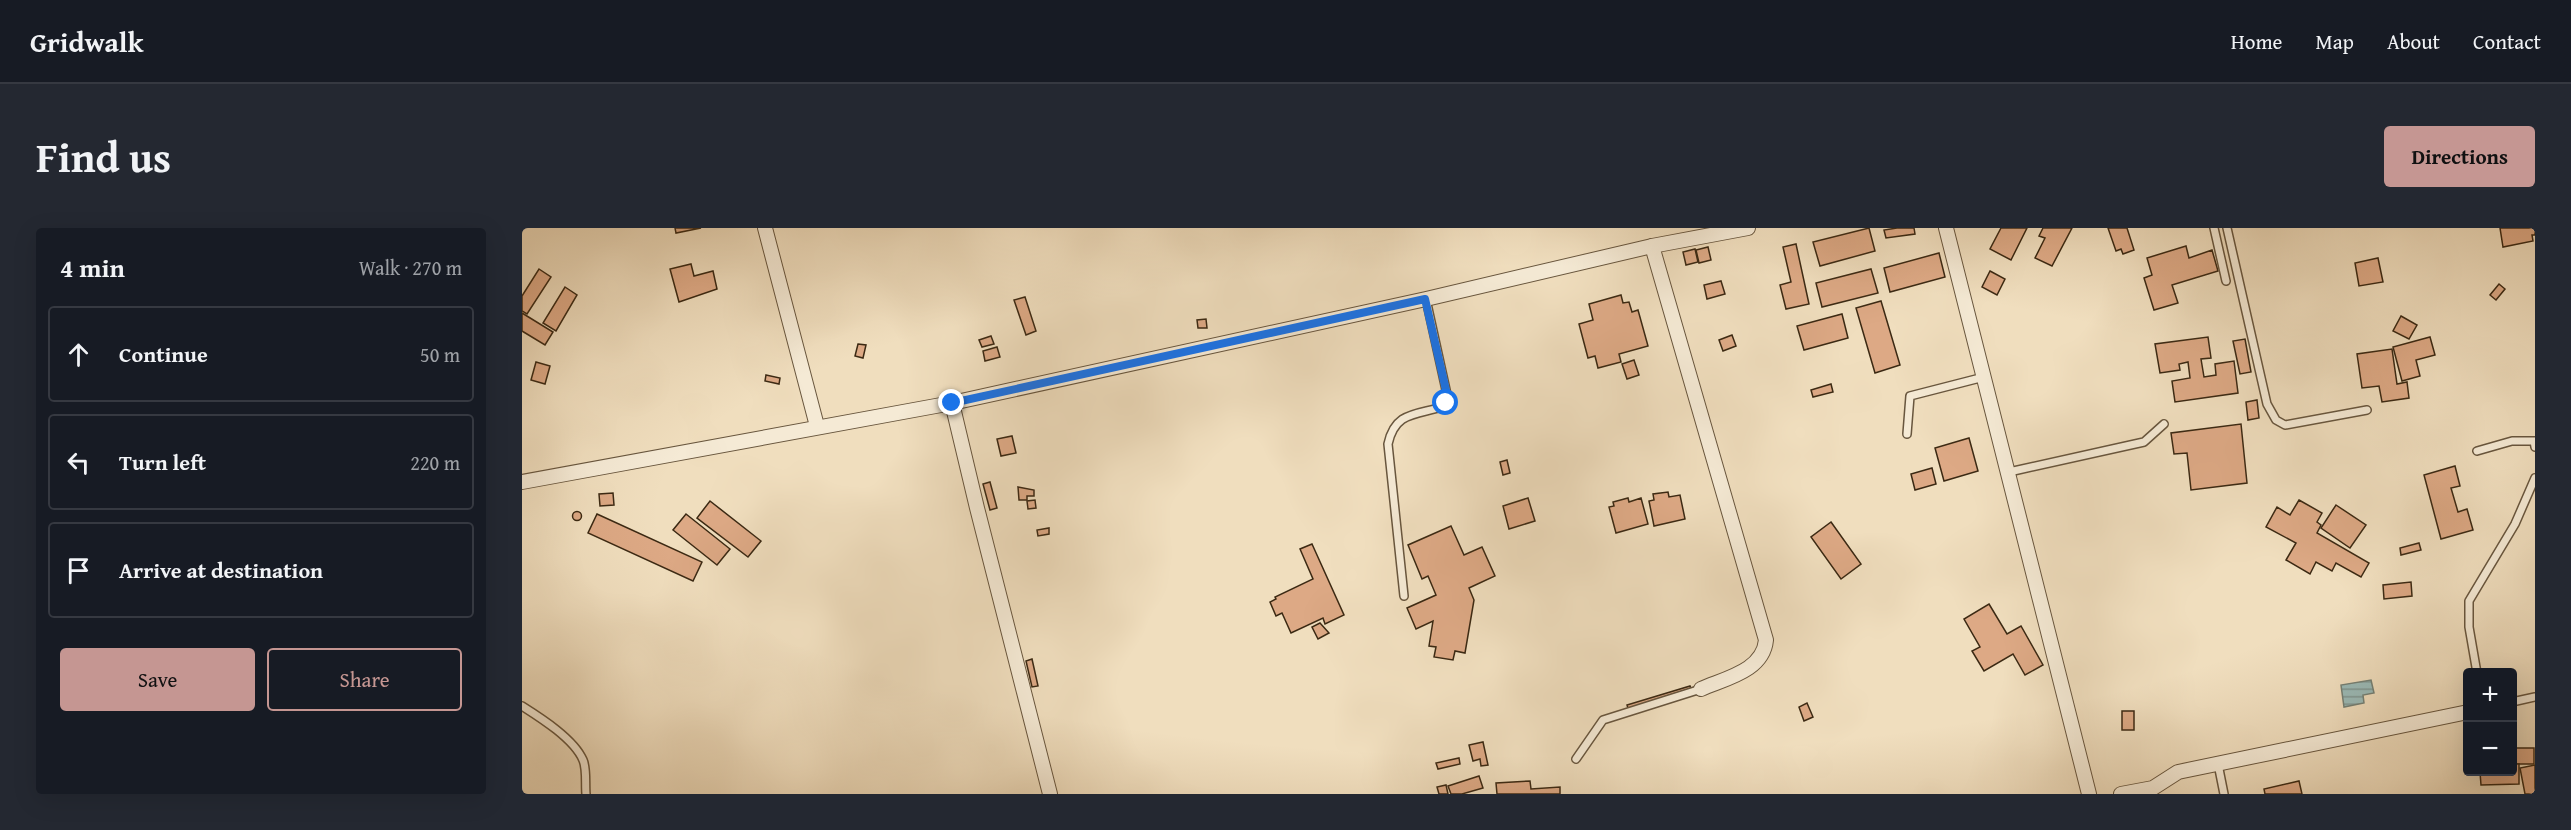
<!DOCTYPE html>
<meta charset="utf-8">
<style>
:root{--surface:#171b24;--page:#242831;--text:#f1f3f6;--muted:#9ea1a6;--line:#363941;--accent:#c59692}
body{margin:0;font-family:"Gentium Book Plus",serif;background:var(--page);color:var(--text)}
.controls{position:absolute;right:18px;bottom:18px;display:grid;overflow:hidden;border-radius:6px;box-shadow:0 6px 24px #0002}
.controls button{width:54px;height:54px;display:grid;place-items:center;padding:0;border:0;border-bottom:2px solid var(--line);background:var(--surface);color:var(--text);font:30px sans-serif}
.stop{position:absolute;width:18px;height:18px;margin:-14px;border:4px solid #1a73e8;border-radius:50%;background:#fff}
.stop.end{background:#1a73e8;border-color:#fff;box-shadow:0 2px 6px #0008}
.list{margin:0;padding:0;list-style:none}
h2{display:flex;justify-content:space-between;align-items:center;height:78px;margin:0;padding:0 24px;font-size:26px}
h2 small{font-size:20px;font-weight:400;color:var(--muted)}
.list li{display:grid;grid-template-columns:39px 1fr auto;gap:18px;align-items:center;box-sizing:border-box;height:96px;margin:0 12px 12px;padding:0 12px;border:2px solid var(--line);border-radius:6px}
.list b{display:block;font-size:22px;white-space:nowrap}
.list em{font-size:20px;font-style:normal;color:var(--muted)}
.actions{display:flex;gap:12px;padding:18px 24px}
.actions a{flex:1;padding:14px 0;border:2px solid var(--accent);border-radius:6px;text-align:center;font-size:21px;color:var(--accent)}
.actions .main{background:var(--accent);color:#111}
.icon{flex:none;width:33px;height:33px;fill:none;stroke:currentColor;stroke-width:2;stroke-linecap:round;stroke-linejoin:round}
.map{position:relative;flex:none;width:2013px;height:566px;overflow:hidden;border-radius:6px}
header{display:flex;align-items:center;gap:36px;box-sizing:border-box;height:84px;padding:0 30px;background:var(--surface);border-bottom:2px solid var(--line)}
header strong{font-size:28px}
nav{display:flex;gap:33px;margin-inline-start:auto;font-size:21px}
.intro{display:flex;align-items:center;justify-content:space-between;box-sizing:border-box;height:144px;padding:0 36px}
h1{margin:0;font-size:42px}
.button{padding:15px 27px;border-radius:6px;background:var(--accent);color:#111;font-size:21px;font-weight:700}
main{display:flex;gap:36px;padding:0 36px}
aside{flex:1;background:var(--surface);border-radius:6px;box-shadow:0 6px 24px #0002}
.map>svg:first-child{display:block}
.water{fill:url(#water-rules);stroke:#758176;stroke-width:1.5}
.building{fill:#dda985;stroke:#3b2913;stroke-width:1.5}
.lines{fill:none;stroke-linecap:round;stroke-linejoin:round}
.service-casing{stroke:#68563e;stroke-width:10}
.minor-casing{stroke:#68563e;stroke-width:16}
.service{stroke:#f5ead5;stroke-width:7}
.minor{stroke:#f5ead5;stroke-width:14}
.route{stroke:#1a73e8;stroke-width:8}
</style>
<header>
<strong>Gridwalk</strong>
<nav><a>Home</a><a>Map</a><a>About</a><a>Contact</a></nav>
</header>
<div class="intro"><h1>Find us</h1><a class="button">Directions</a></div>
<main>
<aside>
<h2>4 min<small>Walk · 270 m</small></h2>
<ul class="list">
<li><svg class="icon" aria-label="ahead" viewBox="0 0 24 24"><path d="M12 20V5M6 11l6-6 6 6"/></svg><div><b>Continue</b></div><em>50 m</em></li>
<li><svg class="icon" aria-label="left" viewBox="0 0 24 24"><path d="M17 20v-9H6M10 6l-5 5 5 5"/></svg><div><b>Turn left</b></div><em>220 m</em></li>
<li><svg class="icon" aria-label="arrive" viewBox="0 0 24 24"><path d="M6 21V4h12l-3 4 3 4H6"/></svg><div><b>Arrive at destination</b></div></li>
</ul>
<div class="actions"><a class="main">Save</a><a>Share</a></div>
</aside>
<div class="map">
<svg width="2013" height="566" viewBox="0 0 2013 566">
<defs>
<pattern id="water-rules" width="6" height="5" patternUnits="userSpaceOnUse" patternTransform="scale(1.5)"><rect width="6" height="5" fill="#9bbbb8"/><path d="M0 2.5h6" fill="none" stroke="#809894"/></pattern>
</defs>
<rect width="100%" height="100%" fill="#f0debe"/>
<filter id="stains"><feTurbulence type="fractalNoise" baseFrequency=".00333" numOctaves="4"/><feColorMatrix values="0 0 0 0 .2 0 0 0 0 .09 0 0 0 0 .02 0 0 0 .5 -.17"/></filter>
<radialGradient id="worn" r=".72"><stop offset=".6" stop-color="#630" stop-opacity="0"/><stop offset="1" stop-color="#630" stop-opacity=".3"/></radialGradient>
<polygon class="water" points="1849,452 1852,465 1841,467 1842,475 1822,479 1819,457"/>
<g class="building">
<polygon points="153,0 179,0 154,5"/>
<polygon points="1347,0 1353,23 1298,38 1291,14"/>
<polygon points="1375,0 1392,0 1393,6 1364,10 1362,2"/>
<polygon points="1479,0 1505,0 1489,32 1468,21"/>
<polygon points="1521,0 1550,0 1530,38 1513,30 1523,10 1517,8"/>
<polygon points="1586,0 1605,0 1612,22 1601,26 1599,21 1594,23"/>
<polygon points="1978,0 2013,0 2013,7 2010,7 2011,13 1981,19"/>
<polygon points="1274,16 1287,76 1264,81 1258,57 1269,54 1261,19"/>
<polygon points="1664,18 1667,30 1690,22 1696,43 1650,57 1656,75 1632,82 1622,50 1630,47 1625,30"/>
<polygon points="1186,19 1189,32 1177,35 1174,22"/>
<polygon points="1173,21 1176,34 1164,37 1161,24"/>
<polygon points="1417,25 1423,49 1368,64 1362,40"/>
<polygon points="1856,30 1861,54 1837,58 1833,35"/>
<polygon points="169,36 172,48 191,43 195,61 157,74 148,41"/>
<polygon points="17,41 29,49 5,86 0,83 0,68"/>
<polygon points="1349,41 1356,65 1300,79 1294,55"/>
<polygon points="1468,43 1483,51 1475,67 1460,59"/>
<polygon points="1199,53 1203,66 1185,71 1182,57"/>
<polygon points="1977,56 1983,61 1974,72 1968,67"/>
<polygon points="43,59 55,67 34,103 21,95"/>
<polygon points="1099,67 1101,75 1107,74 1110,84 1116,82 1126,118 1097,126 1099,134 1076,140 1073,128 1066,130 1057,96 1071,92 1067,76"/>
<polygon points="503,69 514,103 504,107 492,72"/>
<polygon points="1359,73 1378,137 1353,145 1334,80"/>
<polygon points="0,85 31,104 23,117 0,103"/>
<polygon points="1320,86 1326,110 1282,122 1275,98"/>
<polygon points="1879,88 1895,97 1887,111 1871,103"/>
<polygon points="684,91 685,100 676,100 675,92"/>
<polygon points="1210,107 1214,118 1201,123 1197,112"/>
<polygon points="469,108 472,116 460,119 457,112"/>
<polygon points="1686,109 1689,130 1679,131 1682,149 1694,147 1693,136 1712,133 1716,165 1653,174 1650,153 1668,150 1666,134 1657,136 1658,142 1638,145 1633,116"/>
<polygon points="1908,109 1913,127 1894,132 1898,148 1880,153 1871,119"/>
<polygon points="1723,111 1729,144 1718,146 1711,113"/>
<polygon points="336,116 344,117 341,130 333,128"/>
<polygon points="475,119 478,129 463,133 461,123"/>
<polygon points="1870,121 1875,156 1885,154 1887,170 1860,174 1857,158 1840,160 1835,126"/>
<polygon points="1112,132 1117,147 1105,151 1100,136"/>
<polygon points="14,134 28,138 23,156 9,152"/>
<polygon points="244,147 258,150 257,156 243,153"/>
<polygon points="1309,156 1311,164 1291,169 1289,162"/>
<polygon points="1735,172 1737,190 1726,192 1724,174"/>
<polygon points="1719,196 1725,255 1669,262 1665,225 1652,226 1649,205"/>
<polygon points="490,208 494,225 479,228 475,211"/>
<polygon points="1447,210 1456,243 1422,253 1413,220"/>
<polygon points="985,232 988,245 981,247 978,234"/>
<polygon points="1933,238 1938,258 1929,260 1936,284 1945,281 1951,302 1919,311 1902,247"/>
<polygon points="1410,240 1414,256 1393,262 1389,246"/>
<polygon points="468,254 475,280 468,282 461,256"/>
<polygon points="496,259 512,262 512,268 505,268 505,272 497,272"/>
<polygon points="1146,264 1147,269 1158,267 1163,291 1132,298 1127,273 1132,272 1131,266"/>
<polygon points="91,265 92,277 78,278 77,266"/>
<polygon points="1006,270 1013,293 987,301 981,278"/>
<polygon points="1106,270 1107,274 1119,270 1126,296 1094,305 1087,279 1092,278 1091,274"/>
<polygon points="513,272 514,280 506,281 505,273"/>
<polygon points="1777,272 1800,285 1795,294 1799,297 1795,305 1847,335 1839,349 1814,335 1810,343 1794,334 1788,346 1764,332 1774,315 1744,299 1755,279 1768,287"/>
<polygon points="188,273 239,313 226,329 175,290"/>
<polygon points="1814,277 1844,297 1828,320 1799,300"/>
<circle cx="55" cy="288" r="4.5"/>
<polygon points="75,286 180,334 171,353 66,305"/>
<polygon points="164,286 208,321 195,337 151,302"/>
<polygon points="1309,294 1339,336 1319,351 1289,309"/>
<polygon points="929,298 942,327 960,319 973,348 947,360 952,372 943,425 933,423 931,432 912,429 914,419 907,418 911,393 894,401 885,380 914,367 906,348 900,351 886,317"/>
<polygon points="527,300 527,306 516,308 515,302"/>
<polygon points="1897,315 1899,322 1879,327 1878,320"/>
<polygon points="790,316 822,387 803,396 801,390 769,405 760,385 754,388 748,374 754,371 753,369 791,351 778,321"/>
<polygon points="1889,354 1890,368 1862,371 1861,357"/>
<polygon points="1467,376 1485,406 1499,398 1521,437 1503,447 1491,426 1462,443 1450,423 1458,419 1442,391"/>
<polygon points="798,395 807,405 796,411 790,399"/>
<polygon points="510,431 516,458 510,459 504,433"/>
<polygon points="1168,458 1171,467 1108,487 1105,477"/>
<polygon points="1285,475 1291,489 1282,493 1277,479"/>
<rect x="1600" y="483" width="12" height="19"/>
<polygon points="961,514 966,537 959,538 958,531 951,533 947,517"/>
<rect x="1993" y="520" width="19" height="16"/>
<polygon points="937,530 938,536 916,541 914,535"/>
<polygon points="1990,536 1997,536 1997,556 1959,557 1958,544 1990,544"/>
<polygon points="2013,537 2013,566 2003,566 1998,540"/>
<polygon points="957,548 961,560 940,566 929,566 926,558"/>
<polygon points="1008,553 1009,561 1038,559 1038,566 975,566 974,555"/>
<polygon points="1777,553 1780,566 1743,566 1742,561"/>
<polygon points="924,557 926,566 917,566 915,559"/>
</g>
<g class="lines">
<g class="service-casing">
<g id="service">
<polyline points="1692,0 1704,53"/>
<polyline points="1705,0 1745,176 1754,192 1763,197 1845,182"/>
<polyline points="1385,206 1388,168 1462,149"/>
<polyline points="1955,223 1990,213 2012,213 2013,219"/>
<polyline points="1487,244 1622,214 1642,196"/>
<path d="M882 368 866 216C873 184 893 187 920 179L926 171 904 71"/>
<polyline points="1955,445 1947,399 1947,373 1993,296 2013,250"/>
<polyline points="1990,474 2013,469"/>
<path d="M0 478C19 490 52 511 61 532 65 541 63 556 64 566"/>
<polyline points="1054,531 1081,492 1179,461"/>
<polyline points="1696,536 1702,566"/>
</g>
</g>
<g class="minor-casing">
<g id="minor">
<polyline points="243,0 295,198"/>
<polyline points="1424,0 1567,566"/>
<path d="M1130 18 1244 412C1241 443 1204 450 1179 461"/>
<polyline points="430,175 455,280 528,566"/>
<polyline points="0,254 430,175 904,71 1130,18 1226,0"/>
<polyline points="1599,566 1631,560 1656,544 1946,484"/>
</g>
</g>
<use href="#service" class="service"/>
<use href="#minor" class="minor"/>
</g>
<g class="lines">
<polyline class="route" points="430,175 903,71 924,162 924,175"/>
</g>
<rect width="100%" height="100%" filter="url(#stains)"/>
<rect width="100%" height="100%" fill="url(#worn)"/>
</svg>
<div class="controls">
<button>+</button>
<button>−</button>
</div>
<div class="stop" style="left:924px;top:175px"></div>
<div class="stop end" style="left:430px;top:175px"></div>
</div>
</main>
